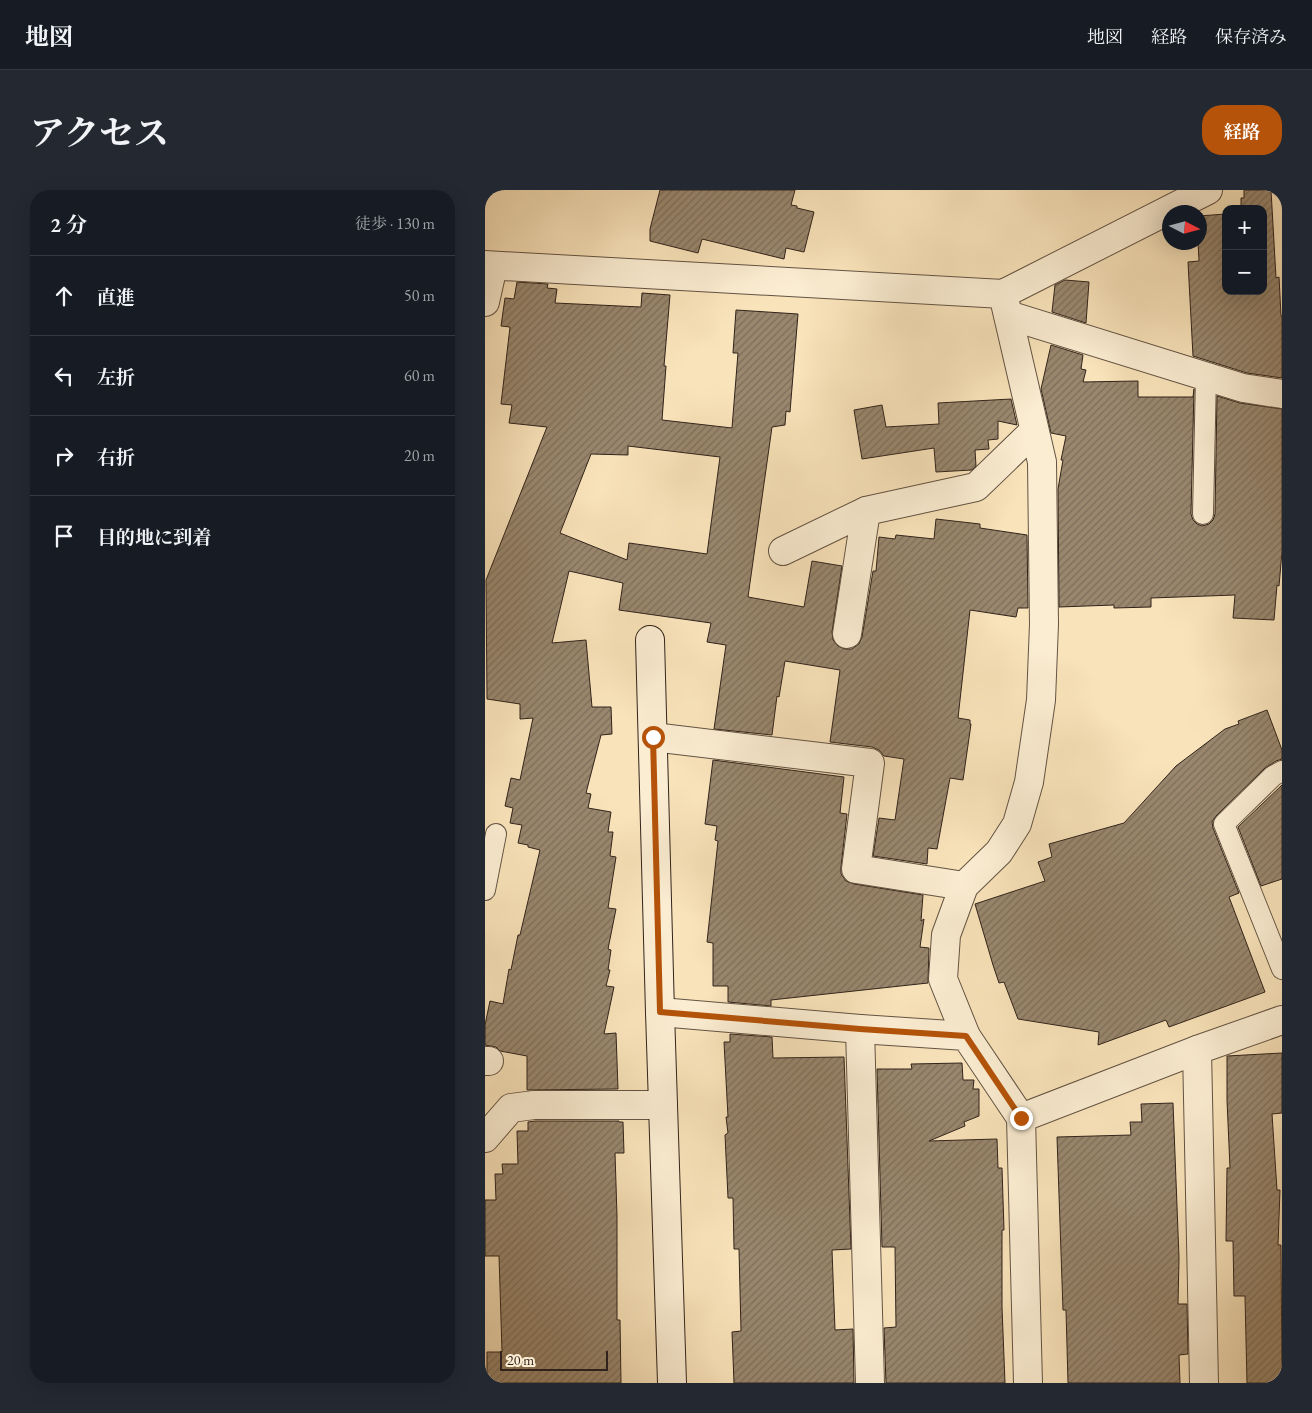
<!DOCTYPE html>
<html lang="ja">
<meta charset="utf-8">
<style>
:root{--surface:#171b24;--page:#242831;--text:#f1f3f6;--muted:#9ea1a6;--line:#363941;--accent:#b45309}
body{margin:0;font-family:"EB Garamond","Noto Serif JP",serif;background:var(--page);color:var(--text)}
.controls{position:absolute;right:15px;top:15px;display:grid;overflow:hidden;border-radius:10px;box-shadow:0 5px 20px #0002}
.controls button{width:45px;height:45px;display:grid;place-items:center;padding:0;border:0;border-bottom:1px solid var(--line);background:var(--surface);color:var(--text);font:25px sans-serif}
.compass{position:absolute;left:677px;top:15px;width:45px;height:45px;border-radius:50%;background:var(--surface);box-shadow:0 5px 20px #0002;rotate:96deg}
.scale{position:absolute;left:15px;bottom:12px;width:108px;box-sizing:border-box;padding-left:5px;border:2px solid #31231b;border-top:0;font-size:14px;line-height:18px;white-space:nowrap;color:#31231b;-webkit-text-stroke:4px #fbedd2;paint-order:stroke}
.stop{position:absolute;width:15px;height:15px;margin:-11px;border:4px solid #b45309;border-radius:50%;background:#fff}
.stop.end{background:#b45309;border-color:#fff;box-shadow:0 1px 5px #0008}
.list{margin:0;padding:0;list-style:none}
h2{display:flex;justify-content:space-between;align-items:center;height:65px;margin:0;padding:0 20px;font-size:21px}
h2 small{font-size:16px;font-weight:400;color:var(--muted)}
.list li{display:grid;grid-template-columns:32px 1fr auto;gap:15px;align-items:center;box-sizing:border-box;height:80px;padding:0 20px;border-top:1px solid var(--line)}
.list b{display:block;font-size:19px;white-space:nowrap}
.list em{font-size:16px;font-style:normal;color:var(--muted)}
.icon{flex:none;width:28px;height:28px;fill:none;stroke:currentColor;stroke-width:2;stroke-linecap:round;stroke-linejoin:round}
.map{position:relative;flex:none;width:797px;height:1193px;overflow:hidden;border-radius:20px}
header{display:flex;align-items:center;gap:30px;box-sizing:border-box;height:70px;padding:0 25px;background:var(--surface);border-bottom:1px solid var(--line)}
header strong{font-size:24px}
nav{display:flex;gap:28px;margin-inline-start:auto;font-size:18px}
.intro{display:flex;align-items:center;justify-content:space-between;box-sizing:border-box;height:120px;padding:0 30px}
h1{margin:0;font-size:35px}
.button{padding:12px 22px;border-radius:20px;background:var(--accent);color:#fff;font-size:18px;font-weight:700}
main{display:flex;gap:30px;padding:0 30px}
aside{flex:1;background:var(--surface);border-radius:20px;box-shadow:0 5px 20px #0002}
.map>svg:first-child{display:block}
.building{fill:url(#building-hatch);stroke:#31231b;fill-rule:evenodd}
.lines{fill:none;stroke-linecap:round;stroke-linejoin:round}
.lane-casing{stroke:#635343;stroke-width:22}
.street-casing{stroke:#635343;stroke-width:30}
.secondary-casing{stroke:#31231b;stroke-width:30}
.lane{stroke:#fbedd2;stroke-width:20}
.street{stroke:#fbedd2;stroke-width:28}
.secondary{stroke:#fbedd2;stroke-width:28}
.route{stroke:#b45309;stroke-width:6}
</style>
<header>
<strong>地図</strong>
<nav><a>地図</a><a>経路</a><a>保存済み</a></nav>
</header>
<div class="intro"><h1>アクセス</h1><a class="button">経路</a></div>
<main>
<aside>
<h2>2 分<small>徒歩 · 130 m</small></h2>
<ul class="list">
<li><svg class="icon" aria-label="ahead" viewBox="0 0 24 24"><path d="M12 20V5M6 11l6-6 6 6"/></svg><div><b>直進</b></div><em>50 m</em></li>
<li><svg class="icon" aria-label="left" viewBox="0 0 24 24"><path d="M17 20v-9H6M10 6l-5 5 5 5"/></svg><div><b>左折</b></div><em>60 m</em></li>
<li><svg class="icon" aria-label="right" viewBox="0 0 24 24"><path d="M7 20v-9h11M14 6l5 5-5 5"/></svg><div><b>右折</b></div><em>20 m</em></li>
<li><svg class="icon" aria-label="arrive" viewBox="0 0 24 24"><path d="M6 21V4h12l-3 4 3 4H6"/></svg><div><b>目的地に到着</b></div></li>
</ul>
</aside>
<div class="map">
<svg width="797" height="1193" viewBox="0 0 797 1193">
<defs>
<pattern id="building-hatch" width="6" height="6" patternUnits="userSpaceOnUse" patternTransform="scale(1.25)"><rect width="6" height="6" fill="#99876e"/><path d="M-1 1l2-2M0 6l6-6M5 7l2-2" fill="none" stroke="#7d6e5a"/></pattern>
</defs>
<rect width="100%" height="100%" fill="#f9e3ba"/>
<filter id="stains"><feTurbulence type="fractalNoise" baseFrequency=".004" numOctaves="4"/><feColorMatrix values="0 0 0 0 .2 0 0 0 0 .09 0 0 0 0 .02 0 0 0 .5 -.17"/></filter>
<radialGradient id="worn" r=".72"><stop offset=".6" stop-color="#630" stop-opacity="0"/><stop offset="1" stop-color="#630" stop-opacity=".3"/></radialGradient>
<g class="building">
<polygon points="175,0 310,0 306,15 312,16 312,18 329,22 319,62 301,58 299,69 217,49 213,63 165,51 165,39"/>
<polygon points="759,0 786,0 791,88 794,87 796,126 797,126 797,188 762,183 708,166 703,72 714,71 713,52 714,52 714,26 741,24 741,101 778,101 778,19 756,19 756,8 759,8"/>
<polygon points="580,90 604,92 601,133 567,122 570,95"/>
<path d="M32 92 63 94 62 98 72 99 70 113 156 117 157 103 185 105 179 176H181L177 230 247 238 253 163H248L251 120 313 124 305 222 301 221 300 235 287 237 263 407 319 417 327 371 357 376 347 442 348 450 353 456 360 459H367L374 454 377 447 388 381H391L394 347 410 349 411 345 449 349 451 329 495 334V338L542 345 543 418H533L531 427 485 420 473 528 485 530V534H486L478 590 465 588 452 659 443 658 442 674 388 666 394 628 410 630 419 569 399 566 394 560 387 557 345 552 355 480 300 471 294 507 292 506 287 545 229 539 241 455 222 452 226 433 134 420 138 393 84 381 67 453 101 450 107 517H126L127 544 116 545 101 603 106 604 103 618 126 622 123 642H128L125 666 131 667 123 718 131 719 123 759 126 760 123 780H125L121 796 129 797 119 844 131 843 133 899 42 900V866L15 861 11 857 0 855V835L5 811 18 814 24 779 26 780 33 745H35L55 660 43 657V655L33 653 37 635 25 633 28 618 20 616 26 588 35 590 48 528 35 529V514L2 509 1 390 62 237 24 233 27 215 16 214 25 137 16 136 20 108 29 109ZM143 256 235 267 222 364 144 353 142 370 75 343 106 264 143 265Z"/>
<polygon points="566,155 598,165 596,179 601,180 598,192 653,191 653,207 708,207 709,199 706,324 708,330 712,334 717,336 724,334 728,330 730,324 732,206 755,213 797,219 797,362 794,396 792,395 789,430 748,428 750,405 666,408 666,417 629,418 629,415 574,417 573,299 578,270 576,270 581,246 566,243 556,199"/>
<polygon points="526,209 532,235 513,231 513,249 503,250 504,259 490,260 491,276 487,280 451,282 449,258 377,269 369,220 397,215 401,237 454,234 453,213"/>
<polygon points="782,520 797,560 797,569 791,571 780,578 731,626 727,632 728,638 754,703 744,707 780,802 684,837 681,830 613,855 614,842 533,829 519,792 514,793 508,775 490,714 560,691 553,672 567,667 564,654 639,633 691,576 740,539 754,534 753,531"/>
<polygon points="228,570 359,587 355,623 362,624 356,677 356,684 361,691 369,694 438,705 436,731 439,729 435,757 444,758 443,793 286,810 286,816 243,812 243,796 228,796 228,753 222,752 233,651 230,650 232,636 220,634"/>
<polygon points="797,595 797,689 776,696 753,637"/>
<polygon points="245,844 287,847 288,868 359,867 366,1059 347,1060 350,1140 368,1139 369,1193 249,1193 247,1142 256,1141 254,1059 249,1059 248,1008 243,1008 240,945 243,943 241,927 243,927 239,852 245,852"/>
<polygon points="797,863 797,923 787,924 792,1000 795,1000 793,1055 796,1055 797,1193 762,1193 760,1106 749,1106 748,1051 741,1051 742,978 745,978 742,910 742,866"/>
<polygon points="477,873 478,890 489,890 488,899 494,899 494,926 479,932 480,936 444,951 512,949 513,978 517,978 519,1040 517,1040 517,1117 520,1193 401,1193 399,1138 411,1137 410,1057 397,1057 392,879 427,879 426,874"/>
<polygon points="688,913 694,1068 693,1114 702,1114 703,1164 694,1165 695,1193 583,1193 581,1120 578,1120 572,947 646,945 645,932 657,932 656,914"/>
<polygon points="50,931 134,931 134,932 138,932 139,963 130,963 132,1026 132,1130 135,1130 136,1193 2,1193 2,1162 17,1162 14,1066 0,1066 0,1010 11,1010 10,984 18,984 17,974 33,974 32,941 43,941 43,932"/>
</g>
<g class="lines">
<g class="lane-casing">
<g id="lane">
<polyline points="718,324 721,186"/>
<polyline points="797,581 788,586 739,634 797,779"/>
<polyline points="0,700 11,644"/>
</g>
</g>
<g class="street-casing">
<g id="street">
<polyline points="0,75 518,104 723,0"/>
<polyline points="0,112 8,76"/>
<polyline points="523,125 758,198 797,204"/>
<polyline points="298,361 381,321 491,297 549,241"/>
<polyline points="362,444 381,321"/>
<polyline points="168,547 385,573 371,679 479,696"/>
<polyline points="175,822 375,839 481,846 536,928 712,860 797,830"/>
<polyline points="375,839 385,1193"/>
<polyline points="481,846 458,789 461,745 479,696 514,662 532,634 544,592 556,510 559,434 557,272 518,104"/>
<polyline points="712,860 719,1193"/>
<polyline points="0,871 4,871"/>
<polyline points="536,928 543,1193"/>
<polyline points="0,948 26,918 49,915 178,915"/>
</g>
</g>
<g class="secondary-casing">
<polyline id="secondary" points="165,450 175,822 187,1193"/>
</g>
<use href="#lane" class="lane"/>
<use href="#street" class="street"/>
<use href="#secondary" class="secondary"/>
</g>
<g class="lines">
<polyline class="route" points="168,547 175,822 375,839 481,846 536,928"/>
</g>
<rect width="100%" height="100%" filter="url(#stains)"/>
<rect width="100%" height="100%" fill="url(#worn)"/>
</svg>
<div class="controls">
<button>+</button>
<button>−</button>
</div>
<svg class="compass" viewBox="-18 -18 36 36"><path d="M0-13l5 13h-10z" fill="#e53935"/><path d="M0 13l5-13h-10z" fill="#9ea1a6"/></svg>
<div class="scale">20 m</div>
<div class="stop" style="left:168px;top:547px"></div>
<div class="stop end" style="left:536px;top:928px"></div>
</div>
</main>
